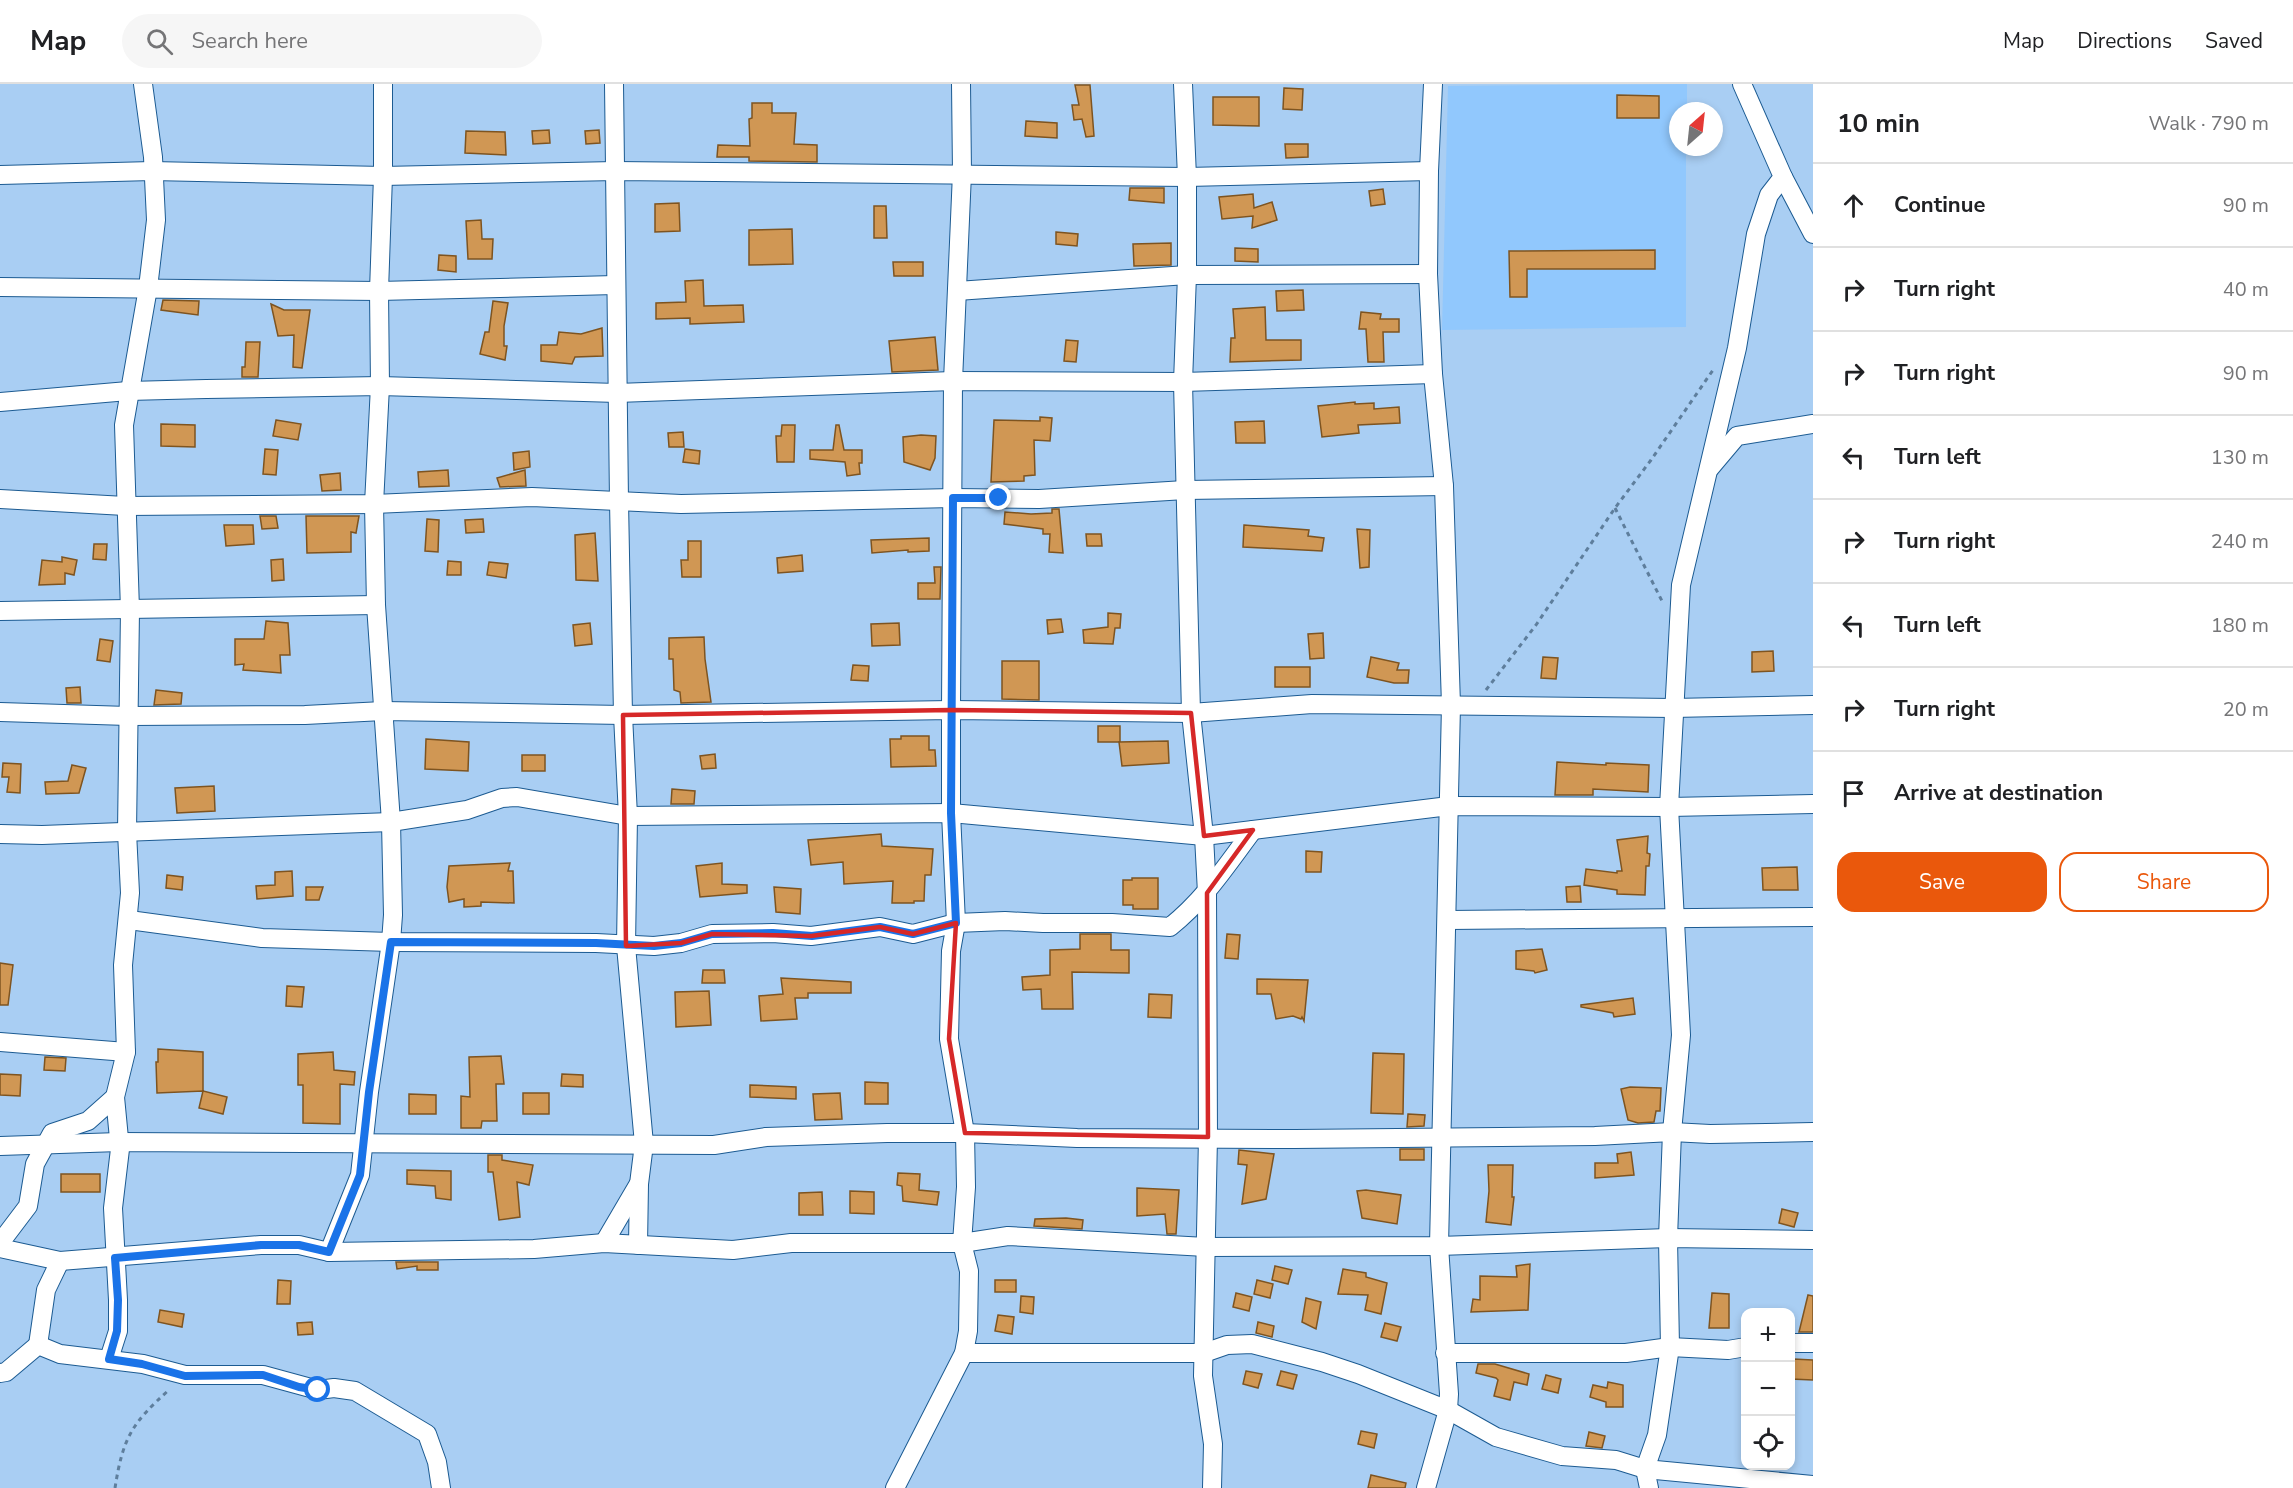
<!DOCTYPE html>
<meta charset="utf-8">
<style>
:root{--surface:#fff;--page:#f6f6f6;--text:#202124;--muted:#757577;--line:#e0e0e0;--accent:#ea580c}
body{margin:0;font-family:"Nunito Sans",sans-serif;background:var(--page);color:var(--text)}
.controls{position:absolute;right:18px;bottom:18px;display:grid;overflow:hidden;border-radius:12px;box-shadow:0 3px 9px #0003}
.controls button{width:54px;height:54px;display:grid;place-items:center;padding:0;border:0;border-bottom:2px solid var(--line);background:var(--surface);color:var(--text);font:30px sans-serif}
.compass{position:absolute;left:1669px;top:18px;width:54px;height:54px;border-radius:50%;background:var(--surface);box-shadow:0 3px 9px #0003;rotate:27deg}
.stop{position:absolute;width:18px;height:18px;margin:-14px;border:4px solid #1a73e8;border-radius:50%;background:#fff}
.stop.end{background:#1a73e8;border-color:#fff;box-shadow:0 2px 6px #0008}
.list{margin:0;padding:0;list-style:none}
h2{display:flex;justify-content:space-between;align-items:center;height:78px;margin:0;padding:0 24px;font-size:26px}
h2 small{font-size:20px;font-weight:400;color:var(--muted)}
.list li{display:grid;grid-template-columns:39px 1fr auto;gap:18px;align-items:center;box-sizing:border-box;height:84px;padding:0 24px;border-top:2px solid var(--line)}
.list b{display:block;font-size:22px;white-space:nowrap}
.list em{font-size:20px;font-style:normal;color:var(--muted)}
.actions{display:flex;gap:12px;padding:18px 24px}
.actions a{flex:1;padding:14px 0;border:2px solid var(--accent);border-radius:18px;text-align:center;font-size:21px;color:var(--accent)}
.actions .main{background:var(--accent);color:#fff}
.icon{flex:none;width:33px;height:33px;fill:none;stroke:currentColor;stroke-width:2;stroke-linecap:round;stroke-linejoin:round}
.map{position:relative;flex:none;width:1813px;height:1404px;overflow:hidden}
header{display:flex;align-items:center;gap:36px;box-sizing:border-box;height:84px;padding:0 30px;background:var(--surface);border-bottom:2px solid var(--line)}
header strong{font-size:28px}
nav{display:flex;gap:33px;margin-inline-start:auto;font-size:21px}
.search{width:420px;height:54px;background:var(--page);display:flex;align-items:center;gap:15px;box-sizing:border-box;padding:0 21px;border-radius:33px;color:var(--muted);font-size:22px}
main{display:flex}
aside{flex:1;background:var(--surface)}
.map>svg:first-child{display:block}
.built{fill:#91c8fd}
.building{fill:#d09754;stroke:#7e5420;stroke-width:1.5}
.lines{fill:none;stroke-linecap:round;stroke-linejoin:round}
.minor-casing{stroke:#1c5b92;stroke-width:20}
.path{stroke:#5e7e9c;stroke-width:3;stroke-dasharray:4.5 4.5;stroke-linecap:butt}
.minor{stroke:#fff;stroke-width:18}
.route{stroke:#1a73e8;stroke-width:8}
.marked{fill:none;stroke:#d62828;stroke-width:4.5;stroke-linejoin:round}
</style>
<header>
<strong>Map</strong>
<div class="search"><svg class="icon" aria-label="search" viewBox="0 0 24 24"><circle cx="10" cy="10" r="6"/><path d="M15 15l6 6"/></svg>Search here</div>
<nav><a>Map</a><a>Directions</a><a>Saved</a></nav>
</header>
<main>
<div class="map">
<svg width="1813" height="1404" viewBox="0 0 1813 1404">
<rect width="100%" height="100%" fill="#a9cef3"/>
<polygon class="built" points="1687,0 1687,27 1678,27 1678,63 1686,63 1686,243 1442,246 1448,2"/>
<g class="building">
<polygon points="1075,1 1090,1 1094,52 1086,53 1082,35 1074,36 1072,21 1079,21"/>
<polygon points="1284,4 1303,5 1302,26 1283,25"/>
<polygon points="1617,11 1659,12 1659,34 1617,34"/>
<polygon points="1213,13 1259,13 1259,42 1213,41"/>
<polygon points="752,19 772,19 772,29 796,29 794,60 817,61 817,78 749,77 749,73 717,73 718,61 750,62 749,35 752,34"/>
<polygon points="1026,37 1057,39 1057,54 1025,52"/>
<polygon points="549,46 550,59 533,60 532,47"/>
<polygon points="599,46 600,59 586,60 585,47"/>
<polygon points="466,47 505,48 506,71 465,69"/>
<polygon points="1285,60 1308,60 1308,73 1286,74"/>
<polygon points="1130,104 1164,104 1164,119 1129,116"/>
<polygon points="1383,105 1385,120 1371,122 1369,107"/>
<polygon points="1253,110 1254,124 1272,118 1277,136 1252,144 1253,132 1222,135 1219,113"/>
<polygon points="679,119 680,147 655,148 655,120"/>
<polygon points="874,122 886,122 887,154 874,154"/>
<polygon points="481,136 482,155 493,155 492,175 468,175 466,137"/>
<polygon points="792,145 793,180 749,181 749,146"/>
<polygon points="1056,148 1078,150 1077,162 1056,160"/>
<polygon points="1171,159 1171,181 1134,182 1133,160"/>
<polygon points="1235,164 1258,165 1258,178 1235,177"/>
<polygon points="1655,166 1655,185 1527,185 1527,213 1510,213 1509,167"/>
<polygon points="439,171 456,172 456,188 438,186"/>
<polygon points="893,178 923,178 923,192 894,192"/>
<polygon points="703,196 704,222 743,221 744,238 690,240 690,234 656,235 656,219 686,218 685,197"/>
<polygon points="1303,206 1304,226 1277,227 1276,207"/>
<polygon points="163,216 199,217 198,231 161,226"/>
<polygon points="493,217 508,219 504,242 504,262 507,262 505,276 480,270 485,248 489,248"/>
<polygon points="271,220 284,226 310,226 302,284 293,283 294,251 278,252"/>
<polygon points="1265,223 1266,256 1301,256 1301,276 1230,278 1231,254 1235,254 1233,225"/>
<polygon points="1361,228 1381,230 1380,235 1399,235 1399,248 1383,248 1384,278 1368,278 1366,245 1359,245"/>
<polygon points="602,244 603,272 575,273 572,280 541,277 541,261 557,261 559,248 581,250"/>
<polygon points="935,253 938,286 892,288 889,257"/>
<polygon points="1066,256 1078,257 1076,278 1064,277"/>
<polygon points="246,258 260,258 258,293 242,293 242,283 245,283"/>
<polygon points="1355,318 1355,320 1374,319 1374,325 1399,323 1400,339 1358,341 1359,349 1322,353 1318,322"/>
<polygon points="1040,333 1052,334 1050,357 1034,356 1035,391 1024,392 1024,397 991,398 994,336 1040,337"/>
<polygon points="276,336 301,340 298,356 273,352"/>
<polygon points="1264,337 1265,359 1236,359 1235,338"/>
<polygon points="161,340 195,341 195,363 161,362"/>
<polygon points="782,341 795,341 794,378 777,378 776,352 781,352"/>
<polygon points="836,341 839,341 844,366 862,366 862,379 859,379 860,390 847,392 845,378 810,375 810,366 833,366"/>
<polygon points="683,348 684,363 669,363 668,349"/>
<polygon points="921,351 936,352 935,374 930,386 904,378 903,353"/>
<polygon points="265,365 278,366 276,391 263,390"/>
<polygon points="685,365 700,367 699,380 683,378"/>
<polygon points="529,367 530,383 514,386 513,369"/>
<polygon points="448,386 449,402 419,403 418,388"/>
<polygon points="525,386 526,402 500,403 497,394"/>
<polygon points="340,389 341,406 322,407 320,391"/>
<polygon points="1052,425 1059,425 1063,469 1049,468 1050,450 1043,450 1043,445 1004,440 1005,428 1031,430 1052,429"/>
<polygon points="260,432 276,432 278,444 262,445"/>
<polygon points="306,432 359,432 356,449 351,448 351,468 307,469"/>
<polygon points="427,435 439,436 438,468 425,467"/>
<polygon points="483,435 484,448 466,449 465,436"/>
<polygon points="224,441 253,441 254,460 226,462"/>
<polygon points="1244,441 1309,446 1308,452 1324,454 1322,467 1243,463"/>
<polygon points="1357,445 1370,446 1369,483 1360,484"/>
<polygon points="595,449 598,497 576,496 575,451"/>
<polygon points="1086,450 1101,450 1102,462 1087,462"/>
<polygon points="929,454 929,467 908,468 908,466 872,469 871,456"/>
<polygon points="688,457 701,457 701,493 682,493 681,476 688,476"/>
<polygon points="94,460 107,460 106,476 93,475"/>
<polygon points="802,471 803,487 778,489 777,474"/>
<polygon points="62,473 77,476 74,491 65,489 65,500 39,501 42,476 62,478"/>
<polygon points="283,475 284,496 272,497 271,476"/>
<polygon points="448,477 461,478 461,491 447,491"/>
<polygon points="489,478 508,480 506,494 487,491"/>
<polygon points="934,483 941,483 940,515 918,515 918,499 935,499"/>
<polygon points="1108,529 1121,530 1120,544 1115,544 1113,560 1084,559 1083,546 1108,543"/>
<polygon points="1061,535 1063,548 1048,550 1047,536"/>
<polygon points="266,537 288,539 290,571 280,571 281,589 243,586 244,580 235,581 235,555 264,555"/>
<polygon points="590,539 592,560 575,562 573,541"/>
<polygon points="899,539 900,561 872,562 871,540"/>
<polygon points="1323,549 1324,574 1310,575 1308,550"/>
<polygon points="704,553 705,575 711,618 681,619 680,608 674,606 673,575 669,575 669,554"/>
<polygon points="100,555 113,557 110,578 97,576"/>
<polygon points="1773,567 1774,587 1752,588 1752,568"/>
<polygon points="1371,573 1399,579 1397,586 1409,586 1408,599 1394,599 1367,593"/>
<polygon points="1543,573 1558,574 1556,595 1541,594"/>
<polygon points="1002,577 1039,577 1039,616 1002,615"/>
<polygon points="853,581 869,582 868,597 851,596"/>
<rect x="1275" y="583" width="35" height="20"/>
<polygon points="80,603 81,619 67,619 66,604"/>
<polygon points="156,606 182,609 181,620 154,621"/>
<rect x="1098" y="642" width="22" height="16"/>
<polygon points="901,652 929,652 929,666 935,666 936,682 891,683 890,655 901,655"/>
<polygon points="426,655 469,658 468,687 425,685"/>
<polygon points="1168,657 1169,679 1122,682 1119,658"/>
<polygon points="715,670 716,684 702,685 700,672"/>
<rect x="522" y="671" width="23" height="16"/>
<polygon points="1557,678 1606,681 1606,679 1649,681 1648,708 1593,705 1593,711 1555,711"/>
<polygon points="3,679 21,680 20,709 7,708 9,693 2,693"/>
<polygon points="72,681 86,684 79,709 46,710 45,698 68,697"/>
<polygon points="214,702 215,727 177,729 175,704"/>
<polygon points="672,705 695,707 694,720 671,720"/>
<polygon points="881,750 882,762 933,765 931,791 925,791 924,817 914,817 914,819 892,819 893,797 844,800 843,778 811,781 808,756"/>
<polygon points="1648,752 1647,769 1650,770 1649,782 1646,782 1645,811 1617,810 1617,806 1584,801 1586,785 1617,789 1617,787 1622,787 1617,756"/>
<polygon points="1306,767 1322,768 1321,788 1306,788"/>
<polygon points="510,779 508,787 513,787 514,819 481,818 481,822 464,823 464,815 449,818 447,803 449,782"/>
<polygon points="722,779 722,800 747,801 747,809 700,813 696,782"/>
<polygon points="1797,783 1798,806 1763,806 1762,784"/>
<polygon points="292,787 293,812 257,815 256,802 275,801 275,788"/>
<polygon points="167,791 183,793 182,806 166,804"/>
<polygon points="1132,794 1158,794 1158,825 1133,825 1133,821 1123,821 1123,796 1132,796"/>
<polygon points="1580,802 1581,818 1567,818 1566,803"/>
<polygon points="306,803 323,803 319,816 306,816"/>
<polygon points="774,803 801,805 800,830 776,828"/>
<polygon points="1080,850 1111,850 1111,866 1129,866 1129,889 1072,888 1073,925 1042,925 1041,905 1023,906 1022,893 1050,891 1050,866 1080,865"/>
<polygon points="1227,850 1240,851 1238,875 1225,874"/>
<polygon points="1542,865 1547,886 1535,889 1534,887 1516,885 1516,867"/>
<polygon points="0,879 13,881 8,921 0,921"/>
<polygon points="703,886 724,886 725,899 702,899"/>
<polygon points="781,894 851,898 851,909 808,909 808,914 795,914 797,935 761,937 759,912 783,910"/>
<polygon points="1257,895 1308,896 1304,937 1302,933 1301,935 1293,932 1276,935 1271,910 1257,910"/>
<polygon points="287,902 304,903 302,923 286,922"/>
<polygon points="709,907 711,941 676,943 675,908"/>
<polygon points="1149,910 1172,911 1171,934 1148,933"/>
<polygon points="1633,914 1635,930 1614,933 1613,929 1581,923 1581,921"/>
<polygon points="158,965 203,968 203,1007 227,1013 223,1030 199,1024 203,1007 157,1009 156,978 158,978"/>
<polygon points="333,968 334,986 355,988 354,1001 340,1000 340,1040 303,1039 303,1001 298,1001 298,970"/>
<polygon points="1373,969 1404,970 1403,1030 1371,1029"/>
<polygon points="501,972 504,1000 496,1000 497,1037 482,1037 481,1044 461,1044 461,1012 470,1013 469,973"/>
<polygon points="45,973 66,974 65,987 44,986"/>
<polygon points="0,990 21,991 20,1012 0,1011"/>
<polygon points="562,990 583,991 583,1003 561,1002"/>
<polygon points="865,998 888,999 888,1020 865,1020"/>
<polygon points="750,1001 796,1003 796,1015 750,1013"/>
<polygon points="1630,1003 1661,1004 1660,1027 1656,1027 1654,1038 1638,1039 1628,1036 1621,1005"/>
<rect x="523" y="1009" width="26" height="21"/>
<polygon points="840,1009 842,1035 815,1036 813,1010"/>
<polygon points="409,1010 436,1011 436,1030 409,1030"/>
<polygon points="1408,1030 1425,1031 1424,1042 1407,1043"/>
<rect x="1400" y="1065" width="24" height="11"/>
<polygon points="1239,1066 1274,1070 1266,1115 1242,1120 1247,1081 1238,1080"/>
<polygon points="1631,1068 1634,1091 1595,1094 1595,1079 1618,1079 1617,1070"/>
<polygon points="488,1071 502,1071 502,1076 533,1081 529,1101 517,1098 520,1133 499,1136 493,1088 488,1088"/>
<polygon points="1488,1081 1513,1081 1512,1113 1514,1113 1511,1141 1486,1138 1489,1107"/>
<polygon points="407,1086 451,1087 451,1116 436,1114 435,1102 407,1100"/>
<polygon points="898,1089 920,1090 919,1106 939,1108 937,1121 903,1117 902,1102 897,1101"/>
<rect x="61" y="1090" width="39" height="18"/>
<polygon points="1137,1104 1179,1106 1176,1150 1167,1150 1165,1130 1137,1132"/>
<polygon points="1366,1106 1401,1111 1397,1140 1362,1134 1357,1107"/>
<polygon points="850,1107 874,1108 874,1130 850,1129"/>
<polygon points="822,1108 823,1131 799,1131 799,1109"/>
<polygon points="1782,1125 1798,1129 1794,1143 1779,1139"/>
<polygon points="1066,1134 1083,1136 1082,1145 1034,1142 1035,1135"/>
<polygon points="396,1178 438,1178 438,1186 417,1186 417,1182 397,1185"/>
<polygon points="1530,1180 1528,1226 1471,1228 1473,1215 1480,1216 1480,1192 1517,1193 1516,1182"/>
<polygon points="1275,1182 1292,1186 1288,1200 1272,1196"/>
<polygon points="1343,1185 1366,1189 1366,1193 1387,1199 1381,1230 1365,1226 1368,1211 1338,1210"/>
<polygon points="278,1196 291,1197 290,1220 277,1220"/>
<rect x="995" y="1196" width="21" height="12"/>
<polygon points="1257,1196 1273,1200 1270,1214 1254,1210"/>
<polygon points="1236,1209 1252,1213 1249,1227 1233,1223"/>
<polygon points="1712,1209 1729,1210 1729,1244 1709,1244"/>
<polygon points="1808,1211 1813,1212 1813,1248 1799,1248"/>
<polygon points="1021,1212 1034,1213 1033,1230 1020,1228"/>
<polygon points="1306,1214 1321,1218 1316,1245 1302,1238"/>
<polygon points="160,1226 184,1230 182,1243 158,1238"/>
<polygon points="998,1231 1014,1233 1012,1250 995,1247"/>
<polygon points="312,1238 313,1250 298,1251 297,1239"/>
<polygon points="1258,1238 1274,1242 1272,1253 1256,1249"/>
<polygon points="1385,1239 1401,1243 1397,1257 1381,1253"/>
<polygon points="1793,1275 1813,1276 1813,1296 1791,1295 1791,1280"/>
<polygon points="1478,1280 1495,1280 1529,1290 1527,1301 1514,1298 1510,1316 1494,1312 1498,1296 1496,1294 1476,1289"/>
<polygon points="1246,1287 1262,1290 1258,1304 1243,1300"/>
<polygon points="1281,1287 1297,1291 1293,1305 1277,1301"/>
<polygon points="1546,1291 1561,1295 1558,1309 1542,1305"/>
<polygon points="1608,1298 1623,1301 1623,1323 1606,1323 1606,1318 1590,1313 1593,1301 1607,1304"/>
<polygon points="1361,1347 1377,1350 1374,1364 1358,1360"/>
<polygon points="1589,1348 1605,1352 1602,1364 1586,1362"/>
<polygon points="1371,1391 1406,1399 1405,1404 1368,1404"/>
</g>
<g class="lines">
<g class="minor-casing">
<g id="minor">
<polyline points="614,0 619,417 623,631 628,732 626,862 644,1060 639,1100 638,1161"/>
<polyline points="1183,0 1187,93 1187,191 1183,298 1191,629 1204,752 1207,809 1208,1053 1203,1292 1213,1360 1212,1404"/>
<polyline points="0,91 152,87 383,92 615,87 1187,93 1429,87"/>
<polyline points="1783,93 1813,150"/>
<polyline points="0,203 379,207 615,201"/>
<polyline points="957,207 1187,191 1428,190"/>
<polyline points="0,318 128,307 206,305 380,302 617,309 953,297 1183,298 1433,290"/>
<polyline points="1710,384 1737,352 1813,340"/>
<polyline points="0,415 125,422 374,420 532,413 681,420 953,414 1039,415 1185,406 1444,402"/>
<polyline points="0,527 376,521"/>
<polyline points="0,628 128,632 305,631 383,627 623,631 951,626 1191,629 1312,620 1673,624 1813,621"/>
<polyline points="0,750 42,751 391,738 467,726 502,714 517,713 628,732 951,729 1204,752 1449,722 1669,723 1813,720"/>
<path d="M129 836 262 854 391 858 596 859 654 862 681 859 712 850 773 849 811 852 880 843 913 850 956 839 1005 837 1043 839H1112L1170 843C1205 815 1226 782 1253 746"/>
<polyline points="1448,836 1813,833"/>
<polyline points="0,958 126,968"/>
<polyline points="0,1062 119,1058 714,1061 766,1053 887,1049 965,1049 1077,1054 1295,1055 1595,1052 1672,1048 1710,1050 1813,1048"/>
<polyline points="0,1159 28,1122 35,1080 52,1049 88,1037 115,1013"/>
<polyline points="604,1159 638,1101"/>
<polyline points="0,1164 60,1177 261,1161 299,1161 329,1168 534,1165 604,1159 733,1166 791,1159 962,1159 1008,1152 1206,1163 1439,1162 1668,1154 1813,1156"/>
<polyline points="329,1168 360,1091 369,1008 391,858 393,831 391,738 376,521 374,420 380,302 379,207 383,92 383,0"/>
<polyline points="1790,1259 1813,1259"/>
<polyline points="38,1261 46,1206 60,1177"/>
<polyline points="964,1269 1204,1269 1227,1261 1252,1260 1322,1278 1358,1290 1448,1326 1496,1353 1562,1372 1616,1376 1645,1385 1813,1401"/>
<polyline points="1445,1269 1626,1269 1670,1263 1728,1266 1746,1263"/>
<polyline points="109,1275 118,1247 118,1216 113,1124 120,1065 115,1013 126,968 123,881 130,809 127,748 130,526 124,341 148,204 156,136 153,73 143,0"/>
<polyline points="0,1289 6,1288 38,1261 60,1270 143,1280 185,1291 263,1291 318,1306 334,1304 355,1307 427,1350 437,1378 441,1404"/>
<polyline points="895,1404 964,1269 968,1247 969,1187 962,1159 966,1103 965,1049 949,955 951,867 956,839 951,729 951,626 953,297 962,89 961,0"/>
<polyline points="1426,1404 1448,1326 1449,1310 1439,1162 1451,621 1444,402 1433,290 1428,190 1429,87 1433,0"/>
<polyline points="1649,1404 1645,1385 1657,1351 1670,1263 1668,1154 1672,1048 1681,951 1669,723 1681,501 1737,264 1756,150 1769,111 1783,93 1742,0"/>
</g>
</g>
<g class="path">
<polyline points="1615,424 1663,519"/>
<polyline points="1486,606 1536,541 1615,424 1651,376 1713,286"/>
<path d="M115 1404C123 1353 132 1339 170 1305"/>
</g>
<use href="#minor" class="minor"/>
</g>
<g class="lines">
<polyline class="route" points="318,1306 299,1303 263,1291 185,1292 142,1280 109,1275 117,1247 118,1216 115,1174 261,1161 299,1161 329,1168 360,1091 369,1008 391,858 596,859 654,862 681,859 712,850 773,849 812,852 880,843 913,850 956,839 951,729 953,414 999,414"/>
</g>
<path class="marked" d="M951 626 1191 629 1204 752 1253 746 1207 809 1208 1053 965 1049 949 955 956 839 913 850 880 843 811 852 712 850 681 859 626 862 623 631Z"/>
</svg>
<div class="controls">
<button>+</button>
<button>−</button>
<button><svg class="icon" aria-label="locate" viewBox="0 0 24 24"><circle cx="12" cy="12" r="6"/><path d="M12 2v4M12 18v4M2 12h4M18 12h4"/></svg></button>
</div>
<svg class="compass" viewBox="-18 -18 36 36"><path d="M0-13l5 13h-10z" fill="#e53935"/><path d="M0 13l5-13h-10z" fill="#757577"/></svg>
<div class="stop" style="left:318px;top:1306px"></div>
<div class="stop end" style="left:999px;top:414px"></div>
</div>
<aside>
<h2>10 min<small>Walk · 790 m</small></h2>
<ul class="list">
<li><svg class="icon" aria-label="ahead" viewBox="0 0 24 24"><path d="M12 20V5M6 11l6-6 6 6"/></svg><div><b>Continue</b></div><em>90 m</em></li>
<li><svg class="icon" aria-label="right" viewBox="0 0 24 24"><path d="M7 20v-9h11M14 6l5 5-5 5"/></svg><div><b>Turn right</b></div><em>40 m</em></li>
<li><svg class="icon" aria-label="right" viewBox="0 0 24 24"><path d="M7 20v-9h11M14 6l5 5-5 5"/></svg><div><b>Turn right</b></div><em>90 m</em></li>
<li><svg class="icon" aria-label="left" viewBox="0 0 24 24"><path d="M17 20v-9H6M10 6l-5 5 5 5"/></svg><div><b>Turn left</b></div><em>130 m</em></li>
<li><svg class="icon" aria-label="right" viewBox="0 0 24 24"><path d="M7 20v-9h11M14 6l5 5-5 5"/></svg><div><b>Turn right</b></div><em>240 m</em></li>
<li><svg class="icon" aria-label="left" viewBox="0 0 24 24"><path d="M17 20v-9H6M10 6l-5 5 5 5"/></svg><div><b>Turn left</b></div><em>180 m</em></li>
<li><svg class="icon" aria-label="right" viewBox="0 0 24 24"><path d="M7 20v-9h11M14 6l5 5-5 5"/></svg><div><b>Turn right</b></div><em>20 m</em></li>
<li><svg class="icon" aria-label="arrive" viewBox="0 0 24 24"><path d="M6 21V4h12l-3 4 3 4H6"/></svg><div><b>Arrive at destination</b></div></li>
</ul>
<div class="actions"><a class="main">Save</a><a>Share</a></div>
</aside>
</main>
